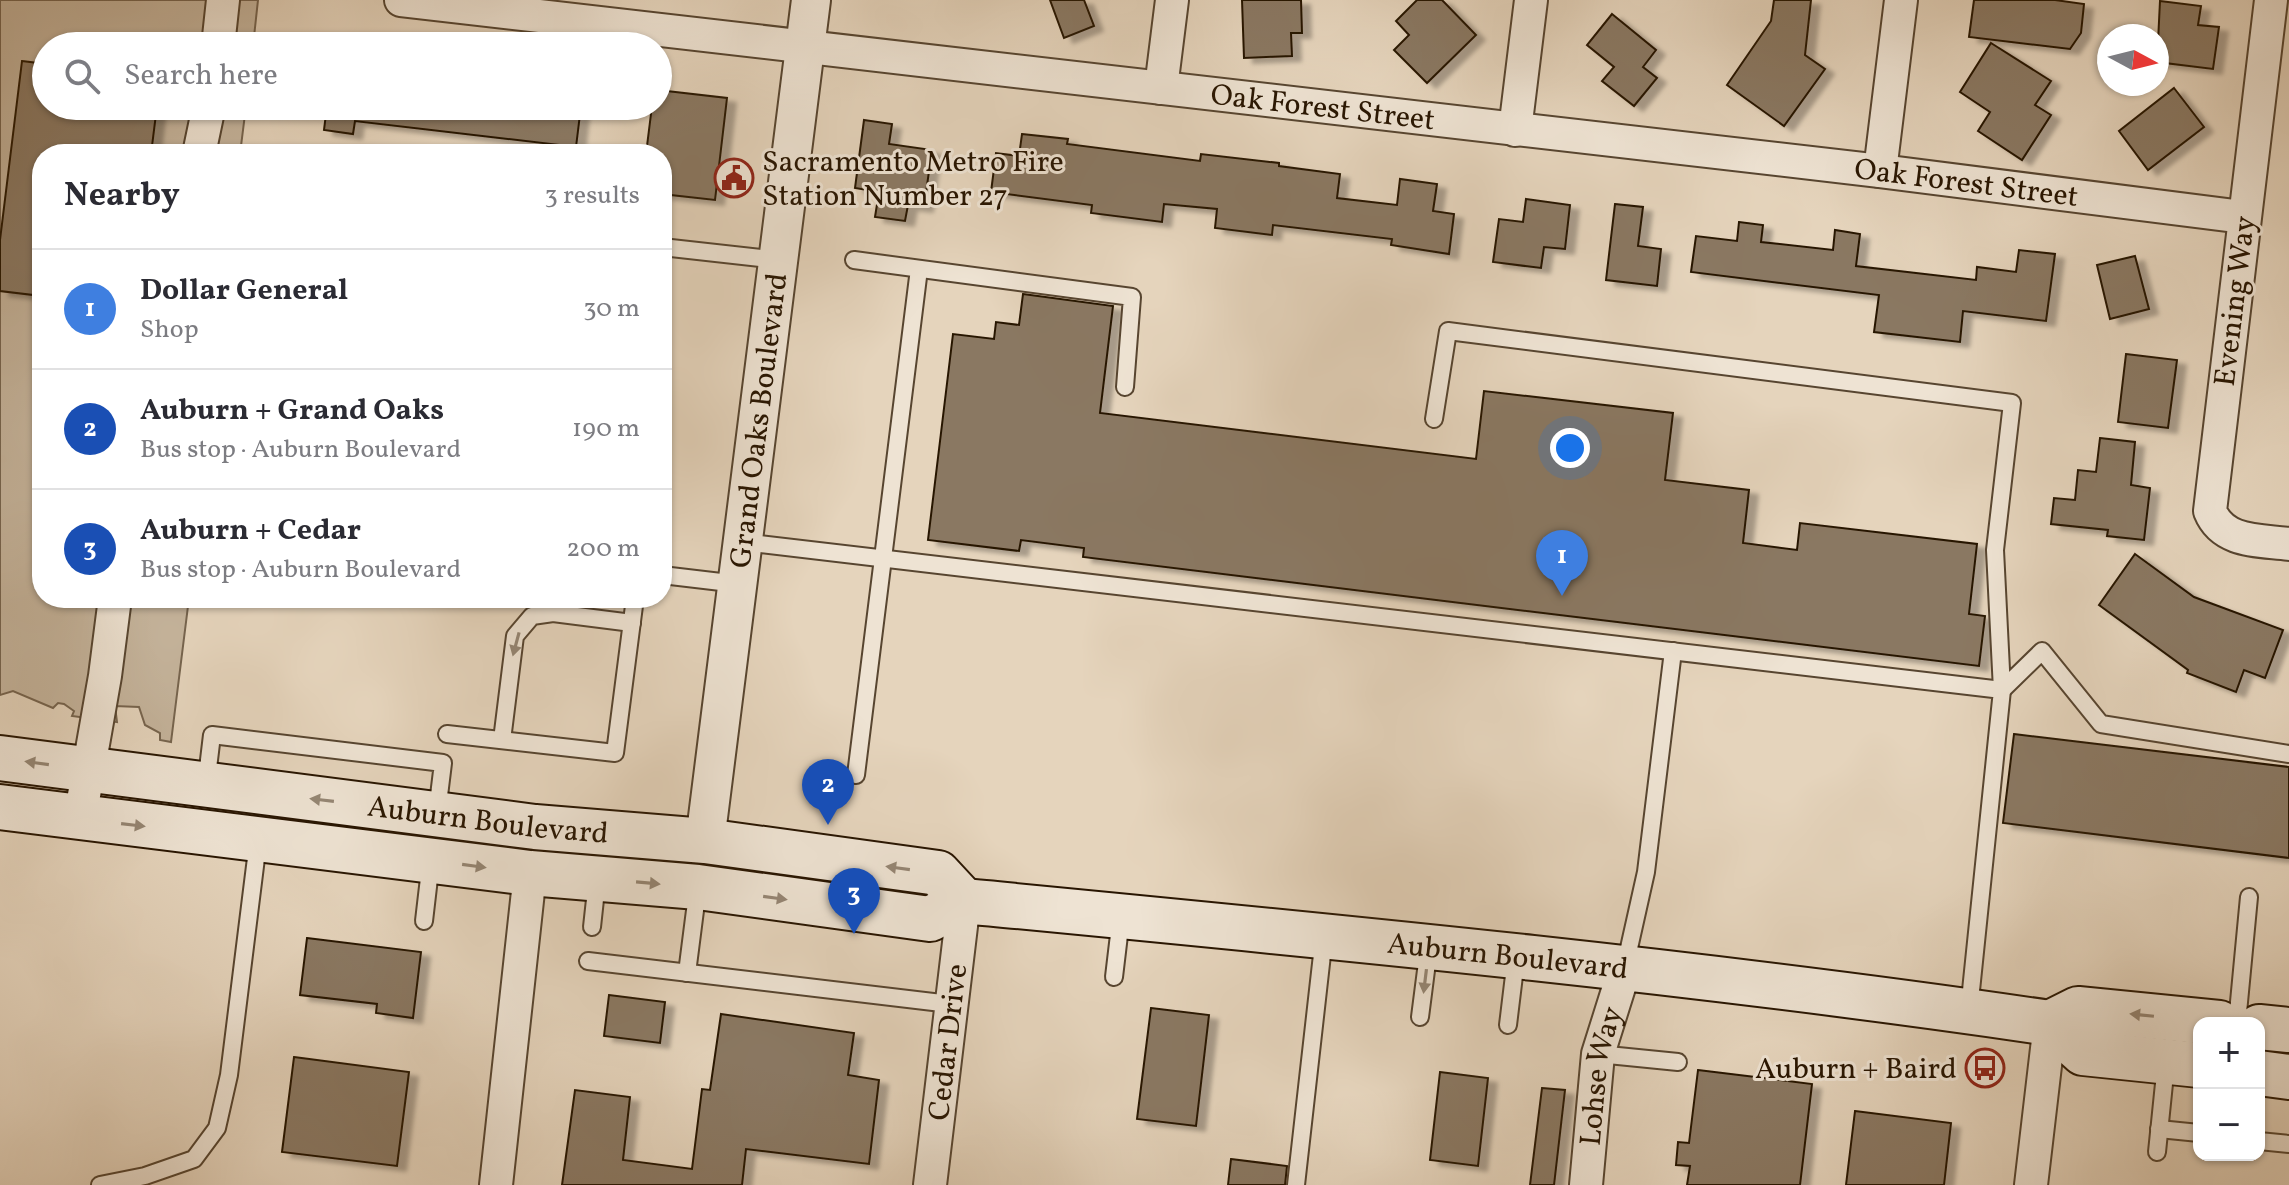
<!DOCTYPE html>
<meta charset="utf-8">
<style>
:root{--surface:#fff;--page:#f7f7f7;--text:#2b2b33;--muted:#7c7c81;--line:#e1e1e2;--accent:#0b8043}
body{margin:0;font-family:Vollkorn,serif;background:var(--page);color:var(--text)}
.controls{position:absolute;right:24px;bottom:24px;display:grid;overflow:hidden;border-radius:16px;box-shadow:0 2px 6px #0004}
.controls button{width:72px;height:72px;display:grid;place-items:center;padding:0;border:0;border-bottom:2px solid var(--line);background:var(--surface);color:var(--text);font:40px sans-serif}
.compass{position:absolute;left:2097px;top:24px;width:72px;height:72px;border-radius:50%;background:var(--surface);box-shadow:0 2px 6px #0004;rotate:97deg}
.you{position:absolute;left:1570px;top:448px;width:28px;height:28px;margin:-20px;border:6px solid #fff;border-radius:50%;background:#1a73e8;box-shadow:0 0 0 12px #1a73e833}
.badge{display:grid;place-items:center;width:52px;height:52px;border-radius:50%;background:var(--accent);color:#fff;font-size:26px;font-weight:700}
.pin{position:absolute;translate:-50% -66px;filter:drop-shadow(0 2px 4px #0008)}
.pin::after{content:'';position:absolute;top:42px;width:28px;height:24px;background:inherit;clip-path:polygon(0 0,100% 0,50% 100%)}
.list{margin:0;padding:0;list-style:none}
h2{display:flex;justify-content:space-between;align-items:center;height:104px;margin:0;padding:0 32px;font-size:34px}
h2 small{font-size:26px;font-weight:400;color:var(--muted)}
.list li{display:grid;grid-template-columns:52px 1fr auto;gap:24px;align-items:center;box-sizing:border-box;height:120px;padding:0 32px;border-top:2px solid var(--line)}
.list b{display:block;font-size:30px;white-space:nowrap}
.list p{margin:0;font-size:26px;white-space:nowrap;color:var(--muted)}
.list em{font-size:26px;font-style:normal;color:var(--muted)}
.icon{flex:none;width:44px;height:44px;fill:none;stroke:currentColor;stroke-width:2;stroke-linecap:round;stroke-linejoin:round}
.map{position:relative;flex:none;width:2289px;height:1185px;overflow:hidden}
.search{position:absolute;background:var(--surface);box-shadow:0 2px 6px #0004;left:32px;top:32px;width:640px;height:88px;display:flex;align-items:center;gap:20px;box-sizing:border-box;padding:0 28px;border-radius:44px;color:var(--muted);font-size:30px}
.panel{position:absolute;background:var(--surface);box-shadow:0 2px 6px #0004;left:32px;top:144px;width:640px;height:464px;border-radius:32px}
.map>svg:first-child{display:block}
.green{fill:#c5b49c;stroke:#76644e;stroke-width:2}
.building{fill:#8a7862;stroke:#281501;stroke-width:2;filter:url(#shadow)}
.lines{fill:none;stroke-linecap:round;stroke-linejoin:round}
.service-casing{stroke:#574530;stroke-width:20}
.minor-casing{stroke:#574530;stroke-width:36}
.tertiary-casing{stroke:#574530;stroke-width:42}
.secondary-casing{stroke:#281501;stroke-width:48}
.service{stroke:#eee3d3;stroke-width:16}
.minor{stroke:#eee3d3;stroke-width:32}
.tertiary{stroke:#eee3d3;stroke-width:38}
.secondary{stroke:#eee3d3;stroke-width:44}
.oneway{fill:#958674}
.labels{text-anchor:middle;stroke-width:6;stroke-linejoin:round;paint-order:stroke}
.street-label{font-size:30px;fill:#281501;stroke:#eee3d3}
.poi-label{font-size:30px;fill:#281501;stroke:#eee3d3;text-anchor:start}
</style>
<div class="map">
<svg width="2289" height="1185" viewBox="0 0 2289 1185">
<defs>
<filter id="shadow"><feDropShadow dx="9" dy="5" stdDeviation="2" flood-color="#0004"/></filter>
</defs>
<rect width="100%" height="100%" fill="#e5d4bc"/>
<filter id="stains"><feTurbulence type="fractalNoise" baseFrequency=".0025" numOctaves="4"/><feColorMatrix values="0 0 0 0 .2 0 0 0 0 .09 0 0 0 0 .02 0 0 0 .5 -.17"/></filter>
<radialGradient id="worn" r=".72"><stop offset=".6" stop-color="#630" stop-opacity="0"/><stop offset="1" stop-color="#630" stop-opacity=".3"/></radialGradient>
<polygon class="green" points="0,0 258,0 253,46 46,46 46,106 246,106 240,154 42,154 42,598 189,598 171,742 160,740 160,733 145,725 139,707 115,706 117,722 72,716 74,711 64,704 58,703 53,708 13,691 0,695"/>
<g class="building">
<polygon points="1050,0 1084,0 1094,26 1064,38"/>
<polygon points="1242,0 1301,0 1302,33 1291,33 1292,56 1244,58"/>
<polygon points="1417,0 1442,0 1476,35 1427,83 1394,50 1409,35 1396,21"/>
<polygon points="1774,0 1811,0 1805,55 1825,69 1784,126 1727,85 1771,21"/>
<polygon points="1974,0 2055,0 2084,4 2081,33 2070,49 1969,37"/>
<polygon points="2160,1 2201,6 2198,25 2219,27 2213,69 2157,62"/>
<polygon points="1612,14 1656,50 1643,67 1657,78 1634,106 1602,81 1614,67 1587,45"/>
<polygon points="1991,43 2051,81 2035,105 2051,115 2022,160 1978,131 1990,112 1960,92"/>
<polygon points="22,61 46,64 46,106 157,106 151,154 42,154 42,296 0,291 0,240"/>
<polygon points="2174,88 2204,127 2148,170 2119,131"/>
<polygon points="658,90 727,98 715,200 662,194 662,154 646,154 652,106 658,106"/>
<polygon points="327,106 581,106 576,147 355,121 353,134 324,130"/>
<polygon points="864,120 892,124 889,144 932,150 924,207 908,205 905,221 875,217 879,192 855,188"/>
<polygon points="1022,134 1068,139 1067,144 1200,161 1201,154 1279,163 1279,166 1340,174 1337,198 1397,205 1400,179 1437,184 1433,211 1454,214 1449,254 1391,245 1392,239 1273,225 1272,235 1215,228 1217,209 1164,204 1162,222 1091,213 1092,205 991,192 996,153 1019,156"/>
<polygon points="1526,199 1570,205 1565,249 1544,247 1541,268 1493,262 1499,219 1523,222"/>
<polygon points="1615,204 1643,207 1638,246 1661,249 1657,286 1606,280"/>
<polygon points="1739,222 1763,225 1761,242 1833,250 1835,230 1860,234 1856,266 1976,280 1977,267 2016,272 2019,250 2055,254 2046,321 1963,311 1960,342 1874,332 1879,295 1691,272 1696,236 1737,241"/>
<polygon points="2135,256 2149,309 2110,319 2097,265"/>
<polygon points="1023,294 1113,306 1100,413 1476,459 1484,391 1673,413 1665,480 1749,490 1743,543 1797,550 1800,523 1977,544 1969,614 1985,616 1979,666 1083,557 1084,548 1021,540 1019,551 928,540 953,334 994,339 996,322 1019,325"/>
<polygon points="2126,354 2177,360 2168,428 2118,422"/>
<polygon points="2100,438 2135,442 2131,485 2150,488 2144,540 2107,536 2108,530 2051,524 2054,498 2075,500 2078,470 2096,472"/>
<polygon points="2135,554 2194,597 2283,630 2265,678 2244,670 2236,692 2187,673 2188,670 2099,605"/>
<polygon points="2014,734 2289,767 2289,858 2003,823"/>
<polygon points="307,938 421,952 413,1018 376,1013 377,1004 300,995"/>
<polygon points="609,995 665,1002 660,1043 604,1036"/>
<polygon points="1151,1008 1209,1015 1196,1126 1137,1119"/>
<polygon points="721,1014 854,1033 848,1075 879,1080 869,1164 746,1149 742,1185 562,1185 575,1090 630,1097 623,1160 692,1169 702,1089 710,1090"/>
<polygon points="294,1057 409,1072 397,1166 282,1152"/>
<polygon points="1698,1070 1812,1084 1800,1185 1687,1185 1690,1166 1676,1165 1678,1142 1689,1143"/>
<polygon points="1440,1072 1488,1078 1478,1166 1430,1160"/>
<polygon points="1542,1088 1565,1090 1554,1185 1530,1185"/>
<polygon points="1855,1111 1951,1123 1944,1185 1846,1185"/>
<polygon points="1231,1159 1287,1166 1285,1185 1228,1185"/>
</g>
<g class="lines">
<g class="service-casing">
<g id="service">
<polyline points="662,247 779,260"/>
<polyline points="854,260 1132,297 1125,387"/>
<polyline points="1434,419 1448,331 2012,403 1995,550 2002,690 2042,651 2101,724 2289,754"/>
<polyline points="743,542 2002,690 1969,1010"/>
<polyline points="662,575 738,584"/>
<polyline points="447,734 615,753 635,598"/>
<polyline points="502,740 515,636 532,616 553,613 632,623"/>
<polyline points="856,775 919,269"/>
<polyline points="206,785 212,735 443,763 437,812"/>
<polyline points="424,921 431,861"/>
<polyline points="592,927 597,881"/>
<polyline points="588,961 950,1004"/>
<polyline points="1625,966 1646,872 1673,651"/>
<polyline points="687,973 698,887"/>
<polyline points="1114,977 1121,918"/>
<polyline points="1420,1017 1429,947"/>
<polyline points="2237,1023 2249,897"/>
<polyline points="1508,1025 1516,959"/>
<polyline points="1598,1054 1678,1062"/>
<polyline points="2159,1129 2199,1133"/>
<polyline points="2259,1141 2289,1144"/>
<polyline points="2157,1152 2166,1064"/>
<polyline points="100,1185 145,1176 194,1159 217,1128 229,1075 258,842"/>
<polyline points="1296,1185 1324,937"/>
</g>
</g>
<g class="minor-casing">
<g id="minor">
<path id="s1" d="M401 0 1880 171 2243 217"/>
<path d="M2271 0 2210 511C2223 543 2259 540 2289 544"/>
<polyline points="218,46 223,0"/>
<polyline points="1161,88 1172,0"/>
<polyline points="1515,130 1531,0"/>
<polyline points="199,154 209,106"/>
<polyline points="1880,171 1901,0"/>
<polyline points="80,818 105,676 115,598"/>
<polyline points="496,1185 530,873"/>
<path id="s2" d="M930 1185 964 901"/>
<path id="s3" d="M1586 1185 1598 1054 1625 968"/>
<polyline points="2031,1185 2050,1023"/>
</g>
</g>
<g class="tertiary-casing">
<g id="tertiary">
<path id="s4" d="M705 841 811 0"/>
</g>
</g>
<g class="secondary-casing">
<g id="secondary">
<path id="s5" d="M0 758 535 827 705 841 938 873 964 901"/>
<path id="s6" d="M0 807 530 873 698 887 930 919 964 901C1327 936 1689 970 2050 1023L2083 1053 2199 1065"/>
<polyline points="2050,1023 2078,1009 2219,1023"/>
<polyline points="2259,1027 2289,1030"/>
<polyline points="2259,1073 2289,1077"/>
</g>
</g>
<use href="#service" class="service"/>
<use href="#minor" class="minor"/>
<use href="#tertiary" class="tertiary"/>
<use href="#secondary" class="secondary"/>
</g>
<defs><path id="oneway-solid" d="M-6-.8H1V-3.2L6.5 0L1 3.2V.8H-6Z" transform="scale(2)"/></defs>
<g class="oneway">
<use href="#oneway-solid" transform="translate(516 644) rotate(105)"/>
<use href="#oneway-solid" transform="translate(37 763) rotate(-172)"/>
<use href="#oneway-solid" transform="translate(322 800) rotate(-173)"/>
<use href="#oneway-solid" transform="translate(133 825) rotate(7)"/>
<use href="#oneway-solid" transform="translate(474 866) rotate(8)"/>
<use href="#oneway-solid" transform="translate(898 868) rotate(-172)"/>
<use href="#oneway-solid" transform="translate(648 883) rotate(5)"/>
<use href="#oneway-solid" transform="translate(775 898) rotate(8)"/>
<use href="#oneway-solid" transform="translate(1425 981) rotate(97)"/>
<use href="#oneway-solid" transform="translate(2142 1015) rotate(-174)"/>
</g>
<defs>
<g id="civic-ring" transform="scale(2)"><circle r="9.5" fill="#eee3d3" stroke="#8f2418" stroke-width="1.5"/><path d="M-.6-6.5H3V-4.5H.6V-3L4-1V1h2V6H-6V1h2V-1L-.6-3ZM-1.2 2.5V6h2.4V2.5Z" fill="#8f2418"/></g>
<g id="bus-ring" transform="scale(2)"><circle r="9.5" fill="#eee3d3" stroke="#8f2418" stroke-width="1.5"/><path d="M-5-6H5V4H4V6H2V4H-2V6H-4V4H-5ZM-3.5-4V0h7V-4ZM-3.5 1.2v1.5H-2V1.2ZM2 1.2v1.5H3.5V1.2Z" fill="#8f2418"/></g>
</defs>
<g fill-rule="evenodd">
<use href="#civic-ring" x="734" y="178"/>
<use href="#bus-ring" x="1985" y="1068"/>
</g>
<g class="labels">
<g class="street-label">
<text dy="10" stroke="none"><textPath href="#s1" startOffset="928">Oak Forest Street</textPath></text>
<text dy="10" stroke="none"><textPath href="#s1" startOffset="1576">Oak Forest Street</textPath></text>
<text transform="translate(2234 301) rotate(-83)" y="10">Evening Way</text>
<text dy="10" stroke="none"><textPath href="#s4" startOffset="424">Grand Oaks Boulevard</textPath></text>
<text dy="10" stroke="none"><textPath href="#s5" startOffset="492">Auburn Boulevard</textPath></text>
<text dy="10" stroke="none"><textPath href="#s6" startOffset="1522">Auburn Boulevard</textPath></text>
<text dy="10" stroke="none"><textPath href="#s2" startOffset="144">Cedar Drive</textPath></text>
<text dy="10" stroke="none"><textPath href="#s3" startOffset="110">Lohse Way</textPath></text>
</g>
<g class="poi-label">
<text x="762" y="171">Sacramento Metro Fire<tspan x="762" dy="34">Station Number 27</tspan></text>
<text x="1957" y="1078" text-anchor="end">Auburn + Baird</text>
</g>
</g>
<rect width="100%" height="100%" filter="url(#stains)"/>
<rect width="100%" height="100%" fill="url(#worn)"/>
</svg>
<div class="controls">
<button>+</button>
<button>−</button>
</div>
<svg class="compass" viewBox="-18 -18 36 36"><path d="M0-13l5 13h-10z" fill="#e53935"/><path d="M0 13l5-13h-10z" fill="#7c7c81"/></svg>
<div class="you"></div>
<div class="pin badge" style="left:1562px;top:596px;background:#3f7fe0">1</div>
<div class="pin badge" style="left:828px;top:825px;background:#1a4fb4">2</div>
<div class="pin badge" style="left:854px;top:934px;background:#1a4fb4">3</div>
<div class="search"><svg class="icon" aria-label="search" viewBox="0 0 24 24"><circle cx="10" cy="10" r="6"/><path d="M15 15l6 6"/></svg>Search here</div>
<section class="panel">
<h2>Nearby<small>3 results</small></h2>
<ul class="list">
<li><span class="badge" style="background:#3f7fe0">1</span><div><b>Dollar General</b><p>Shop</p></div><em>30 m</em></li>
<li><span class="badge" style="background:#1a4fb4">2</span><div><b>Auburn + Grand Oaks</b><p>Bus stop · Auburn Boulevard</p></div><em>190 m</em></li>
<li><span class="badge" style="background:#1a4fb4">3</span><div><b>Auburn + Cedar</b><p>Bus stop · Auburn Boulevard</p></div><em>200 m</em></li>
</ul>
</section>
</div>
